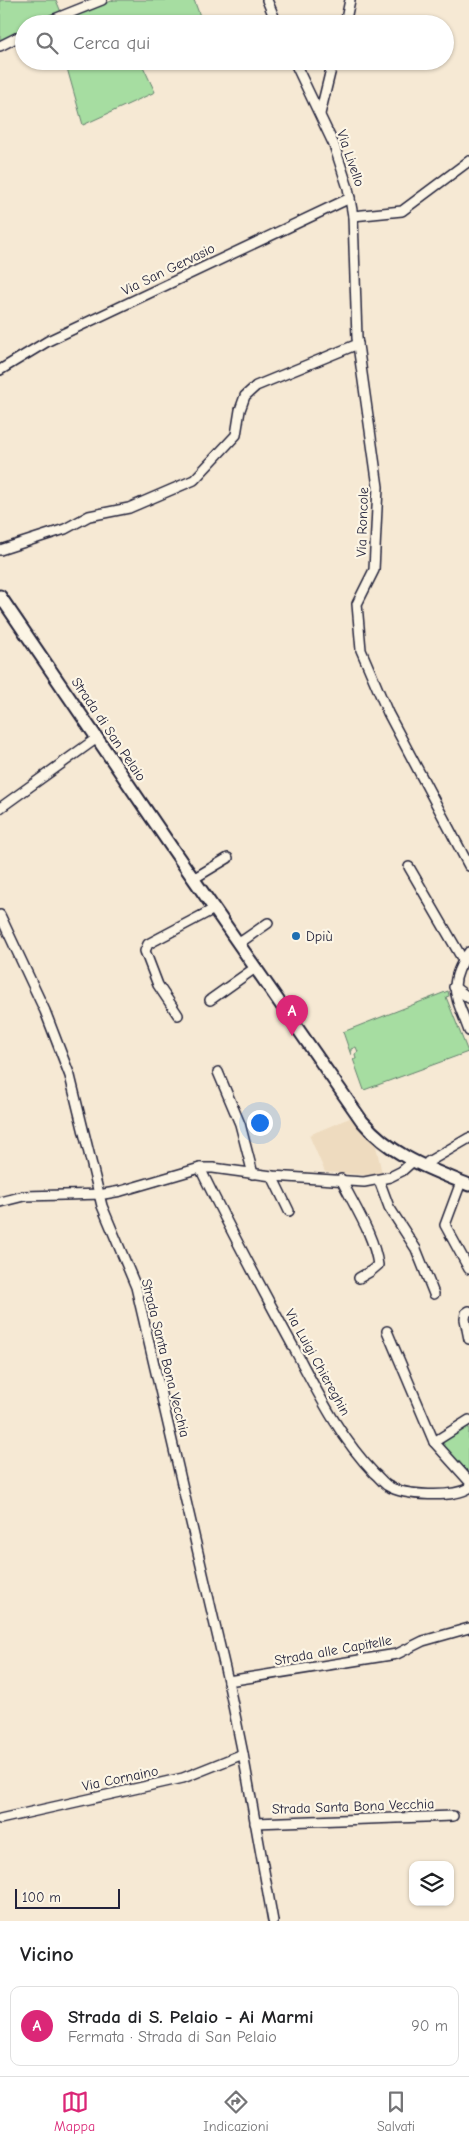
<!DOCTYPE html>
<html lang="it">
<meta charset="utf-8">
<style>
:root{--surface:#fff;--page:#f6f6f6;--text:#202124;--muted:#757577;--line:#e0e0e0;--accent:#db2777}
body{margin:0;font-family:"Comic Neue",sans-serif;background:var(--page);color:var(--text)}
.controls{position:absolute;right:15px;bottom:15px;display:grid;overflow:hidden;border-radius:10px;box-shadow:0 1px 4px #0004}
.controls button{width:45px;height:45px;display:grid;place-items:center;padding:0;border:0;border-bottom:1px solid var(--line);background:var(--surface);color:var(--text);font:25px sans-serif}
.scale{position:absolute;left:15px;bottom:12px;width:105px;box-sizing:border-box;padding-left:5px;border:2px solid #22223b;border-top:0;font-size:14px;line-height:18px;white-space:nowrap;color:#22223b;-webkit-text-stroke:4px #fcf5e5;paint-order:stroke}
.you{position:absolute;left:259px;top:1122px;width:18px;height:18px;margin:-12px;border:4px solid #fff;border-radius:50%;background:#1a73e8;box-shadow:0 0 0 8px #1a73e833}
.badge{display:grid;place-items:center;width:32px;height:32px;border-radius:50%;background:var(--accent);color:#fff;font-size:16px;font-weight:700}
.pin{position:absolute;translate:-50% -41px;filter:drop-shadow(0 1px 2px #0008)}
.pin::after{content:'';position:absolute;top:26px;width:18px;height:15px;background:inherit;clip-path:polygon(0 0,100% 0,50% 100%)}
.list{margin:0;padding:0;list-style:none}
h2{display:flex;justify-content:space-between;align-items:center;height:65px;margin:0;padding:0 20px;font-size:21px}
h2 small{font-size:16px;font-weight:400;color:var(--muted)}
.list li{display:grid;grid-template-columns:32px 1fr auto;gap:15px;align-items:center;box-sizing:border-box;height:80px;margin:0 10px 10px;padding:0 10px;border:1px solid var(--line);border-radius:10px}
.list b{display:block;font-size:19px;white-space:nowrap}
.list p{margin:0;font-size:16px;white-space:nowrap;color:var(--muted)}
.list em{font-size:16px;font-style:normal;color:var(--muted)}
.icon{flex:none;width:28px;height:28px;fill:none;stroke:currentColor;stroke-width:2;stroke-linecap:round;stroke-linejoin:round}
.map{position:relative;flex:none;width:469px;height:1921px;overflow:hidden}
.search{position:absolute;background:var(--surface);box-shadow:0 1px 4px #0004;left:15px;right:15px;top:15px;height:55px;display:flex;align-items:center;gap:12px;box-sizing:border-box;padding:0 18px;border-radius:28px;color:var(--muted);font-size:19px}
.sheet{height:155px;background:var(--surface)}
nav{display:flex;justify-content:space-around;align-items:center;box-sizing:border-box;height:70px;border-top:1px solid var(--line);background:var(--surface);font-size:14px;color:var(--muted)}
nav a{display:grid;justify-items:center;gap:2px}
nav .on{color:var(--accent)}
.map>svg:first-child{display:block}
.built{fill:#eedbbf}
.green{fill:#a6dda1;stroke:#64806e}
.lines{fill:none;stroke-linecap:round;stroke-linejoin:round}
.minor-casing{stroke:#22223b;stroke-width:12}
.major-casing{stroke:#22223b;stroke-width:15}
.minor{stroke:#fcf5e5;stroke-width:9}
.major{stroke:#fcf5e5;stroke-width:11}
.poi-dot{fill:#1f6fb2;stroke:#fcf5e5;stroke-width:2}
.labels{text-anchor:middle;stroke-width:4.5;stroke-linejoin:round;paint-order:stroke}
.street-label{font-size:14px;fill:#22223b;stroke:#fcf5e5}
.poi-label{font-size:14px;fill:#22223b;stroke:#fcf5e5;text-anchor:start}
</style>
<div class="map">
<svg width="469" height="1921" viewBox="0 0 469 1921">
<rect width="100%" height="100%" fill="#f6e9d4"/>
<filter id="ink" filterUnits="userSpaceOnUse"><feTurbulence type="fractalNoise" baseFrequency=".02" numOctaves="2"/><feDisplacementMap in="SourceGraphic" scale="10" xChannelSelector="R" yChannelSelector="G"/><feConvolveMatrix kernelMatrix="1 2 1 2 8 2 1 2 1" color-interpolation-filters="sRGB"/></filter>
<g filter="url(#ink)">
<polygon class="built" points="352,1117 376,1146 382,1173 367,1175 325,1172 309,1135"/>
<g class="green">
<polygon points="0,0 56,0 61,12 36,24 24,24 24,30 0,43"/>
<polygon points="114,0 194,0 203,24 54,24"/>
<polygon points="65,61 143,61 141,62 155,92 83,125"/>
<polygon points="448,991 449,996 446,997 468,1052 364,1090 353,1059 356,1059 355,1054 358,1052 356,1047 351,1049 351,1055 343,1032"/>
<polygon points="469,1420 469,1479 434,1442"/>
</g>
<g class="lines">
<g class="minor-casing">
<g id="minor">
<polyline points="267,0 277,24"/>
<polyline points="42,24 102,0"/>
<polyline points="345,24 350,0"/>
<polyline points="0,46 24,34"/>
<polyline points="294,61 334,145 348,188 353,216 357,338 378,487 374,570 357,604 361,650 388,713 469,866"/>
<polyline points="320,114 333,61"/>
<polyline points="353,216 402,211 469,161"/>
<polyline points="0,370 48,341 350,198"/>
<polyline points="0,550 65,529 89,516 129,508 194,480 236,435 240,410 245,396 256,386 358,344"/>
<polyline points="0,808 97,738"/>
<polyline points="409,867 463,960"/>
<polyline points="193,879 228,858"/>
<polyline points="0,915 45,1011 70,1076 102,1206 136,1287 228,1681 243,1754 273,1921"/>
<polyline points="238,944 268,923"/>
<path d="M469 952C445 986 457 997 469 1031"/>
<polyline points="454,987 469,998"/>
<polyline points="210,1000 255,968"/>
<polyline points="178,1015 158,985 145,951 148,944 214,909"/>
<polyline points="218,1072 240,1124 253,1174"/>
<polyline points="424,1167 428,1162 469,1138"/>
<path d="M200 1168C230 1230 262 1289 295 1350 318 1393 340 1438 374 1473 379 1477 383 1483 388 1486 405 1496 452 1498 469 1488"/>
<polyline points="272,1176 289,1211"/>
<path d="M341 1179C354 1206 374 1235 378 1265L371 1271 359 1278"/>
<polyline points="379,1180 389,1207 416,1249 434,1294"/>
<polyline points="461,1182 445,1225 469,1269"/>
<polyline points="0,1202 24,1196 104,1194 121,1191 200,1168 213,1168 272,1176 364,1182 390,1177 402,1171 412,1162"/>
<polyline points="469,1311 466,1313 465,1319 469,1339"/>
<polyline points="387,1331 434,1442 469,1481"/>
<polyline points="434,1442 469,1420"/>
<polyline points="228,1681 397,1654 423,1641 469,1628"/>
<polyline points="0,1819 183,1778 243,1754"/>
<polyline points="255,1823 453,1816"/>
</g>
</g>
<g class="major-casing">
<path id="major" d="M0 596 172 848 362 1121C392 1156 427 1168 469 1185"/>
</g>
<use href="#minor" class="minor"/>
<use href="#major" class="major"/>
</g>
</g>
<circle class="poi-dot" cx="296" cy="936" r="5"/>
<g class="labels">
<g class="street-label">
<text transform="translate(351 158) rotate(71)" y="5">Via Livello</text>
<text transform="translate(168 269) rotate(-26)" y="5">Via San Gervasio</text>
<text transform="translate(362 522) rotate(-88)" y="5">Via Roncole</text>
<text transform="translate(109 729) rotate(56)" y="5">Strada di San Pelaio</text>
<text transform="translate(166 1358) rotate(76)" y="5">Strada Santa Bona Vecchia</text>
<text transform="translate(318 1362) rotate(61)" y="5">Via Luigi Chiereghin</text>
<text transform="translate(333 1650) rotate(-10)" y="5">Strada alle Capitelle</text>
<text transform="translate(120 1778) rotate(-12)" y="5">Via Cornaino</text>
<text transform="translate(353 1806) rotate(-2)" y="5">Strada Santa Bona Vecchia</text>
</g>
<g class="poi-label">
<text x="306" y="941">Dpiù</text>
</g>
</g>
</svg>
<div class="controls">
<button><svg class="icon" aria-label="layers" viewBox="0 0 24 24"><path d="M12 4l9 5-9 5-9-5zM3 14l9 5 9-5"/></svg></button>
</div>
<div class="scale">100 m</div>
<div class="you"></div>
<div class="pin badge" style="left:292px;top:1036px">A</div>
<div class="search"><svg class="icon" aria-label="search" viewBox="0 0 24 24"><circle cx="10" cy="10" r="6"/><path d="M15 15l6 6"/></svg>Cerca qui</div>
</div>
<section class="sheet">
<h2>Vicino<small></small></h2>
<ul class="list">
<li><span class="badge">A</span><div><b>Strada di S. Pelaio - Ai Marmi</b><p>Fermata · Strada di San Pelaio</p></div><em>90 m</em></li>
</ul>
</section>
<nav>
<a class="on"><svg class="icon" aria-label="map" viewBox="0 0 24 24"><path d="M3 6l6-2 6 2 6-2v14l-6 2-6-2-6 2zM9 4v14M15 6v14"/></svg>Mappa</a>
<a><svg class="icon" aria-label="directions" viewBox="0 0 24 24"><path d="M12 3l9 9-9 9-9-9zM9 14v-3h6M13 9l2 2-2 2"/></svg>Indicazioni</a>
<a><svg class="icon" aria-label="saved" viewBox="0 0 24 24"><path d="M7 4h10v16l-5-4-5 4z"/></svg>Salvati</a>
</nav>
